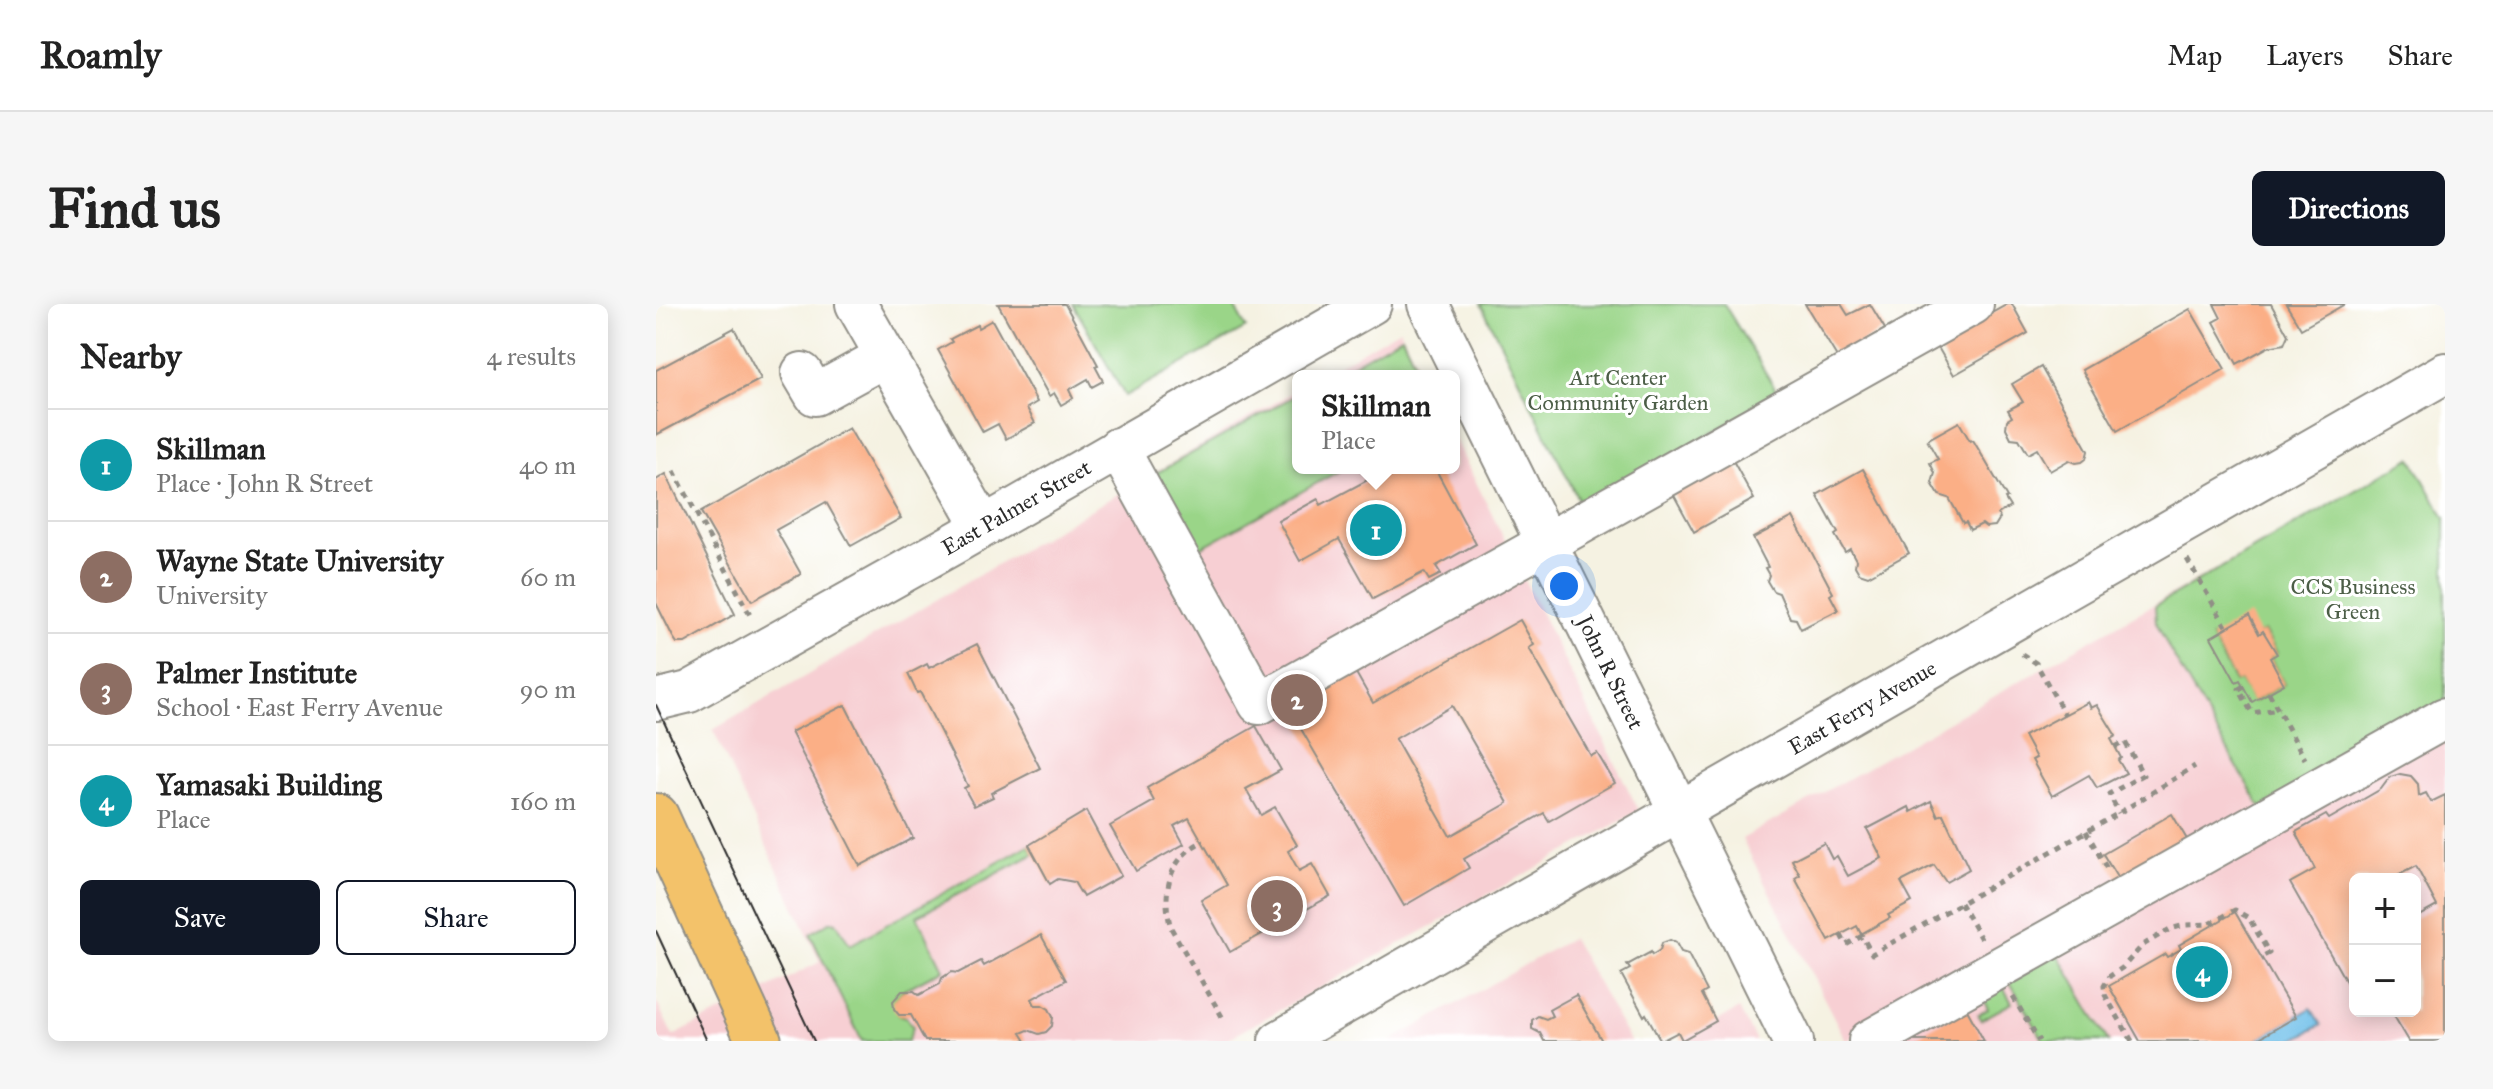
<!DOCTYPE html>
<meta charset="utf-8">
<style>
:root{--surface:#fff;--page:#f6f6f6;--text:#222;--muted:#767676;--line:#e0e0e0;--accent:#111827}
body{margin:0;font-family:"IM FELL Great Primer",serif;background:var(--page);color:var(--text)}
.controls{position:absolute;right:24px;bottom:24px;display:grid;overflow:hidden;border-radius:12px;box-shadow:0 4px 20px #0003}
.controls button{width:72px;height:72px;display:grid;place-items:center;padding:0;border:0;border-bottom:2px solid var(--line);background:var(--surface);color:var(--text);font:40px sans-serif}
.you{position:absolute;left:908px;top:282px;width:28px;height:28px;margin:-20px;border:6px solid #fff;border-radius:50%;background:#1a73e8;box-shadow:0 0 0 12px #1a73e833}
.badge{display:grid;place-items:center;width:52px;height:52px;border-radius:50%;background:var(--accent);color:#fff;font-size:26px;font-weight:700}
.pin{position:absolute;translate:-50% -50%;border:4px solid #fff;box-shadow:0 2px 8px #0006}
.popup{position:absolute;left:636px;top:66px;width:168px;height:104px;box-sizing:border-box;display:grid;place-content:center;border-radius:12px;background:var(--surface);filter:drop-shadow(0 2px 6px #0005);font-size:26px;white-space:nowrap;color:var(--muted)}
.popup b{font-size:30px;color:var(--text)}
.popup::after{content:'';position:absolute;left:50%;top:100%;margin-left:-16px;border:16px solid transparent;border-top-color:var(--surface)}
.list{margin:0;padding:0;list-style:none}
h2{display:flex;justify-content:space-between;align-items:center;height:104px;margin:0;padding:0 32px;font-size:34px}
h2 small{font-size:26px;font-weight:400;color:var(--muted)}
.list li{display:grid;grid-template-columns:52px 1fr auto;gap:24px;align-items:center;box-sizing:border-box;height:112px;padding:0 32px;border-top:2px solid var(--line)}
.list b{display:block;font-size:30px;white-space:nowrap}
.list p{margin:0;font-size:26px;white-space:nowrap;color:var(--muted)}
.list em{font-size:26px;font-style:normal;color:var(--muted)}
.actions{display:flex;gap:16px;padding:24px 32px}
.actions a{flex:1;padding:18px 0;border:2px solid var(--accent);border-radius:12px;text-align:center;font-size:28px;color:var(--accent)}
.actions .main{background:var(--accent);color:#fff}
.map{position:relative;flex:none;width:1789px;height:737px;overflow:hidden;border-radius:12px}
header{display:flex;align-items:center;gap:48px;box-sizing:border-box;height:112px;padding:0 40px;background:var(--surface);border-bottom:2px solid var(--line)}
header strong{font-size:38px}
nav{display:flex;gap:44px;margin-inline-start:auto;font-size:28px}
.intro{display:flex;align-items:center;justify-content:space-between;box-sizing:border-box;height:192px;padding:0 48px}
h1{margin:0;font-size:56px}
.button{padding:20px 36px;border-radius:12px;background:var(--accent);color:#fff;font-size:28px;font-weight:700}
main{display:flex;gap:48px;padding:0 48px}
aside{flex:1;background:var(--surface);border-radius:12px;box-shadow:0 4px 20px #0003}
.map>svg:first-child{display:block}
.built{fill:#f7cfd3;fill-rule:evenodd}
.green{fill:#9ad588;stroke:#62805a;stroke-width:2;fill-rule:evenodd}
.water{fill:#6fc0ea;stroke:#4d768a;stroke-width:2}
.building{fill:#fbaf86;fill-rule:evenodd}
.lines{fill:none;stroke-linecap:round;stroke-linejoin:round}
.minor-casing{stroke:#908e86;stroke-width:44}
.major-casing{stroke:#908e86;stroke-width:48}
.path{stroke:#908e86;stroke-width:5;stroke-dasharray:6 6;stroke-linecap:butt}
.minor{stroke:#fff;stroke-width:40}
.major{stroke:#f3c26a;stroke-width:44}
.tram{stroke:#2b2b2b;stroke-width:2}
.labels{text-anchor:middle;stroke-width:6;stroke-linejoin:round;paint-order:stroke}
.park-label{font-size:22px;fill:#4c5e47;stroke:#fff}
.street-label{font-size:22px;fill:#2b2b2b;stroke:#fff}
</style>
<header>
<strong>Roamly</strong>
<nav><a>Map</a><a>Layers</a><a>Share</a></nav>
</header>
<div class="intro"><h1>Find us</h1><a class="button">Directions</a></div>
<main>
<aside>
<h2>Nearby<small>4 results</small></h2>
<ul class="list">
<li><span class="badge" style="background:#0f9aa8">1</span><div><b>Skillman</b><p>Place · John R Street</p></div><em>40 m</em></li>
<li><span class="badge" style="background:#8d6e63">2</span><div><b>Wayne State University</b><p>University</p></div><em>60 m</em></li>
<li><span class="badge" style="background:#8d6e63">3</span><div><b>Palmer Institute</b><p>School · East Ferry Avenue</p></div><em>90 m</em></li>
<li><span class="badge" style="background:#0f9aa8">4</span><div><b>Yamasaki Building</b><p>Place</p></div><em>160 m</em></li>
</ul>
<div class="actions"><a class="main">Save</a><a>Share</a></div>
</aside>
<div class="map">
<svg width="1789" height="737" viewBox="0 0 1789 737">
<rect width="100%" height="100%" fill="#fff"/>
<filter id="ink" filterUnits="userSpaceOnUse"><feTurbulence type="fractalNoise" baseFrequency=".0125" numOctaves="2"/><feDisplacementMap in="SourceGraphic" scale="16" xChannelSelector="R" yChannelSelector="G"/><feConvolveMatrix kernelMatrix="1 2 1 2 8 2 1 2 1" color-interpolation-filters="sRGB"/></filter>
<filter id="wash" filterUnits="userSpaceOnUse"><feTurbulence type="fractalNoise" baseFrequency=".006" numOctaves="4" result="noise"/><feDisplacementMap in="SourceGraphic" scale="32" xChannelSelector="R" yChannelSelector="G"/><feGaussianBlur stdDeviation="1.8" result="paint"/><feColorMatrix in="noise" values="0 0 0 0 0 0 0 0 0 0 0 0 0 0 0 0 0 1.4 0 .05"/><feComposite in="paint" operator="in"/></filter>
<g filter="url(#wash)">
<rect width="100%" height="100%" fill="#f5f2e2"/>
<g class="built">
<polygon points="744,25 767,72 664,72"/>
<polygon points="642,85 642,164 798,164 798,134 983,507 568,737 0,737 0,697 17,732 164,658 57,426"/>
<polygon points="1755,154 1789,214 1789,397 1450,595 1190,737 1086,535"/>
<path d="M1789 430V737H1226ZM1699 575H1759V707H1699Z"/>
<polygon points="916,634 974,737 735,737"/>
<polygon points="1083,705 1100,737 1025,737"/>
</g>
<g class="green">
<polygon points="417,0 577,0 590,24 469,92"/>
<polygon points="825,0 1068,0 1123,91 926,203"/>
<polygon points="746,32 765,72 691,72 687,66"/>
<polygon points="642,90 642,164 688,164 528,253 490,175"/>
<path d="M1755 154 1789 214V397L1605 504 1513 345 1500 318 1499 302ZM1608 327 1621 349 1614 354 1628 380 1597 398 1584 376 1579 378 1555 333 1603 330Z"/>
<polygon points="373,541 378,550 261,612 287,665 246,687 238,697 243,711 250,713 257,723 252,737 206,737 154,630 173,618 180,618 194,641"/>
<polygon points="1401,648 1452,737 1388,737 1352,675"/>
<polygon points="1346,681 1356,699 1325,716 1322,711 1332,705 1326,693"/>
</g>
<polygon class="water" points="1655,704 1665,721 1636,737 1598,737"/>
<g id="blocks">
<g class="building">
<polygon points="342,0 409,0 442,61 439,62 447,77 436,83 432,75 413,86 417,94 405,101 398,89 393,92"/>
<polygon points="1149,0 1185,0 1192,11 1214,0 1229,25 1181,53"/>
<polygon points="1352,0 1356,0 1372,29 1298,71 1280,40"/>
<polygon points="1558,0 1615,0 1632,31 1628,40 1612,43 1581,60 1558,18 1565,14"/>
<polygon points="1630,0 1689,0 1645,25"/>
<polygon points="1534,5 1569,65 1461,127 1426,66"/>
<polygon points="336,16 381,98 371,104 379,119 350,135 342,120 327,128 282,46 296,38 294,35 321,21 322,24"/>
<polygon points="78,24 105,75 0,131 0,66"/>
<polygon points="1385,63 1432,147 1430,155 1426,158 1420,159 1413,156 1394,167 1381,145 1372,150 1363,135 1355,134 1350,124 1351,116 1356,113 1352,106 1367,98 1356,80"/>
<polygon points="1303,118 1314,137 1317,136 1351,194 1349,195 1354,203 1342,210 1344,214 1339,222 1330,223 1326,220 1314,226 1310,218 1307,219 1293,194 1283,191 1276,179 1279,169 1274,159 1282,155 1271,136"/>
<polygon points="193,124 245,214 195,242 170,198 120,226 145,270 96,297 45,208"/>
<polygon points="1075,153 1098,195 1038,228 1015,186"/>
<polygon points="718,164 779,164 820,240 780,262 785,270 773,276 768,268 717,295 683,235 644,257 622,217 662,195 665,201 721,171"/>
<polygon points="1207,165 1253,249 1212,272 1203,269 1199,262 1200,256 1194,245 1189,248 1179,231 1182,229 1161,191"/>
<polygon points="10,170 79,310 29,339 21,339 17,333 0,299 0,176"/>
<polygon points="1137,213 1177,289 1174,291 1182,306 1145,325 1140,315 1134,314 1123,289 1117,287 1111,277 1113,271 1109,264 1112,263 1097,234"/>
<polygon points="1593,311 1603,330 1607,327 1621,350 1614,354 1628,380 1596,398 1584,376 1580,378 1555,333"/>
<path d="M864 316 878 341 873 344 935 452 941 449 959 479 893 517 888 509 808 555 813 564 748 602 634 406 700 369 717 399ZM796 402 852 499 794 532 739 435Z"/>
<polygon points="321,340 384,464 335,489 337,493 318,502 308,484 312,482 264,388 261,389 252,370 271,360 273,364"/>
<polygon points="1432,398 1435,404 1441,401 1460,432 1455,435 1465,454 1462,456 1470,469 1441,484 1433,471 1396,492 1376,456 1380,454 1368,432"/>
<polygon points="189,401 257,534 204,562 135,428"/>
<polygon points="600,422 625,466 590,485 605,511 619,503 641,541 632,547 643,567 656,560 674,592 574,648 545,596 571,581 533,514 518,522 528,540 480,567 454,522 498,497 491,484"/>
<polygon points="1744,470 1755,472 1762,480 1763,492 1770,489 1775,498 1789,491 1789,737 1753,737 1735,707 1759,707 1759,614 1781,602 1760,562 1735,575 1699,575 1699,680 1693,683 1634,579 1659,565 1640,528 1670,511 1673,515 1725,485 1734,473"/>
<polygon points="1275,497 1282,512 1287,510 1313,565 1290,578 1278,561 1245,578 1256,598 1232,611 1234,614 1205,630 1201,622 1173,637 1139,574 1144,571 1136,556 1168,539 1176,555 1181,552 1192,572 1226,554 1211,525 1253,503 1255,508"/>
<polygon points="430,507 465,572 427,593 418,578 402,575 394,580 373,541"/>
<polygon points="1516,510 1533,539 1465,580 1447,550"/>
<polygon points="1579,608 1640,713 1598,737 1484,737 1453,682 1509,650 1511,653 1525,645 1523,641"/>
<polygon points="385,631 410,676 376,695 379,701 386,701 393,705 397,713 396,722 390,728 383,730 372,726 365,729 370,737 269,737 255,711 243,711 238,705 237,697 246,687 258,687 263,691 284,680 286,674 295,668 302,669 325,657 328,662"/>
<polygon points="1014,636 1020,639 1025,648 1032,650 1051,687 1046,690 1060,717 1026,736 1022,728 1005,737 990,710 988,712 965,670 974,665 971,661 995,648 996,651 1004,646 1006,639"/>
<polygon points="920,691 946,737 888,737 884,729 876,725 876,716 882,712 890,715 896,712 893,706"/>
<polygon points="1310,704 1328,737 1251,737"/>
</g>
</g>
</g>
<g filter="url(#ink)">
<use href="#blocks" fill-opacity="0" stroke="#908e86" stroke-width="2"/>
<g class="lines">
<g class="minor-casing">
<g id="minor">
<polyline points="200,0 327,222"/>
<polyline points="772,0 1137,737"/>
<polyline points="146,69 159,91 230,52"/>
<polyline points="462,144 603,400 1317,0"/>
<polyline points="0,396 33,388 299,239 715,0"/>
<polyline points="623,737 1789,69"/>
<polyline points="1213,737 1789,414"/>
</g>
</g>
<g class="major-casing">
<polyline id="major" points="0,512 103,737"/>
</g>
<g class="path">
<polyline points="18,167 95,313"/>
<polyline points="1531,255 1571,324"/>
<polyline points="1366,350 1380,359 1409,411"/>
<polyline points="1588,382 1583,385 1596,409 1623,405"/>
<polyline points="1613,389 1649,455"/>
<polyline points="1459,443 1469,438 1487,471 1453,490 1463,509"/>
<polyline points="1430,527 1451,565"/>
<path d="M542 540C511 557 506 593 515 624L568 716"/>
<polyline points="1304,599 1325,635"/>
<polyline points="1185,631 1190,641 1206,632 1216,650 1463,509 1539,462"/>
<polyline points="1357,693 1383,737"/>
<polyline points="1476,737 1449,691 1448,682 1454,672 1466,664 1487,641 1514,625 1529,621 1554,620 1579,606 1593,614 1613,649 1605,653"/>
</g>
<use href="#minor" class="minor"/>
<use href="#major" class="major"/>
<g class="tram">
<polyline points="0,401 158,737"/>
<polyline points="0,627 51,737"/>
</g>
</g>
</g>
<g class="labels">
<g class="park-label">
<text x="962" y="81">Art Center<tspan x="962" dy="25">Community Garden</tspan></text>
<text x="1697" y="290">CCS Business<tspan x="1697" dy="25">Green</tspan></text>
</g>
<g class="street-label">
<text transform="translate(360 203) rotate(-30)" y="8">East Palmer Street</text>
<text transform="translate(955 368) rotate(64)" y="8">John R Street</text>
<text transform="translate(1206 403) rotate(-30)" y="8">East Ferry Avenue</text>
</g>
</g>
</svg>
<div class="controls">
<button>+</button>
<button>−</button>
</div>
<div class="you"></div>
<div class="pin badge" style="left:720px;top:226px;background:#0f9aa8">1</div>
<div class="popup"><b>Skillman</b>Place</div>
<div class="pin badge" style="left:641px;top:396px;background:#8d6e63">2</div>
<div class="pin badge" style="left:621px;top:602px;background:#8d6e63">3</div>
<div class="pin badge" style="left:1546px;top:668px;background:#0f9aa8">4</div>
</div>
</main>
